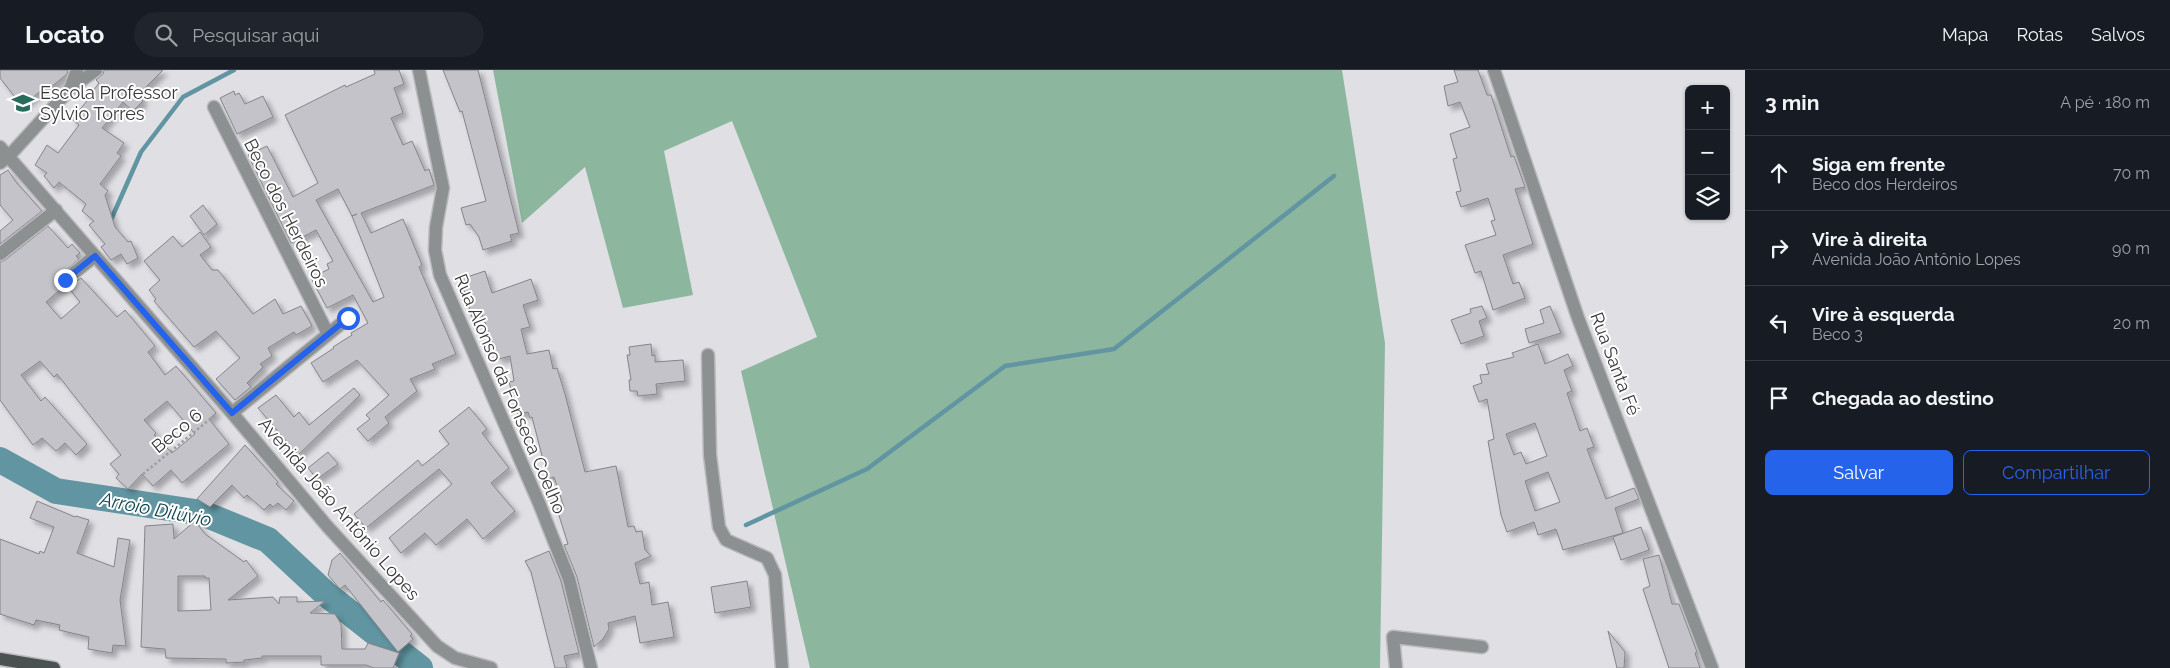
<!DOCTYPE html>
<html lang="pt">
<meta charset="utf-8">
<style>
:root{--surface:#171b24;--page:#20242c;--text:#f1f3f6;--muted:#9ea1a6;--line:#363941;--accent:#2563eb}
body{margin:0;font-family:Raleway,sans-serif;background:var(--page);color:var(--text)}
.controls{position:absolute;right:15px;top:15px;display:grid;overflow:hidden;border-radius:8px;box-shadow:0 1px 4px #0004}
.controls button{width:45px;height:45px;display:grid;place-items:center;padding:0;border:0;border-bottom:1px solid var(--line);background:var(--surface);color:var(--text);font:25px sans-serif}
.stop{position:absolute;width:15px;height:15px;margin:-11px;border:4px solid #2563eb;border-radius:50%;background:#fff}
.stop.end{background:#2563eb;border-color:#fff;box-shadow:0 1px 5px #0008}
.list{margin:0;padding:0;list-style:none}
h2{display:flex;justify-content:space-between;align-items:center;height:65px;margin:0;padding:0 20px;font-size:21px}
h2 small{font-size:16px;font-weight:400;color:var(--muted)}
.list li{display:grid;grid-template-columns:32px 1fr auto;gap:15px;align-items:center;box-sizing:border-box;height:75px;padding:0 20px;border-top:1px solid var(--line)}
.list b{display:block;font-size:19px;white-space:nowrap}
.list p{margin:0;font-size:16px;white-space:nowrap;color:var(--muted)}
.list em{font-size:16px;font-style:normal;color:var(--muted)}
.actions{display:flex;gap:10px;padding:15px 20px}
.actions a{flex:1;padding:11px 0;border:1px solid var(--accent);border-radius:8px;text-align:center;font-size:18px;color:var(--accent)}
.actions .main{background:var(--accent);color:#fff}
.icon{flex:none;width:28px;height:28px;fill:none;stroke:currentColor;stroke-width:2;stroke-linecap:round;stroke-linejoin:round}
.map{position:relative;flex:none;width:1745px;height:598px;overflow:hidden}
header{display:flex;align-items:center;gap:30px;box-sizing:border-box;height:70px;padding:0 25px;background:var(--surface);border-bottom:1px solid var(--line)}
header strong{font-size:24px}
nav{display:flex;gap:28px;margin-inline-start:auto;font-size:18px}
.search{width:350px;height:45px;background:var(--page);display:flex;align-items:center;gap:12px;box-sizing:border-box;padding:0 18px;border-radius:28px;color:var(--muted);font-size:19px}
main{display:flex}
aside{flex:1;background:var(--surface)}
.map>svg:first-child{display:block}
.forest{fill:#8cb79e}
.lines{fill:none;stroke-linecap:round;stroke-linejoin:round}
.stream{stroke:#6095a1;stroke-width:4.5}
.river{stroke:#6095a1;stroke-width:26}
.building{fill:#c3c3c9;stroke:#848489;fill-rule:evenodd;filter:url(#shadow)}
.minor-casing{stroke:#bababf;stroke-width:15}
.major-casing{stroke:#bababf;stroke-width:15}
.path{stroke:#9e9ea2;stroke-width:2.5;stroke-dasharray:2.5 2.5;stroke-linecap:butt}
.minor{stroke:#8d9090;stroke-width:12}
.major{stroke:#4b5050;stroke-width:12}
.route{stroke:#2563eb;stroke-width:6}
.labels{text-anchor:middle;stroke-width:4;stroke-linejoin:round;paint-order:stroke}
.poi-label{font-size:18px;fill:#39393b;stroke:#fff;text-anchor:start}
.street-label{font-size:18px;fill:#39393b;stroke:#fff}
.water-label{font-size:19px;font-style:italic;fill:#16464f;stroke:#fff}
</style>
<header>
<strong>Locato</strong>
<div class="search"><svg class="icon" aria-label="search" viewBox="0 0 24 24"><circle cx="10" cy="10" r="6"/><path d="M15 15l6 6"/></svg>Pesquisar aqui</div>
<nav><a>Mapa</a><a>Rotas</a><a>Salvos</a></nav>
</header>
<main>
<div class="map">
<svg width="1745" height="598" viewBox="0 0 1745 598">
<defs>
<filter id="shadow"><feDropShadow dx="4.5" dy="4.5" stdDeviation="2.5" flood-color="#0004"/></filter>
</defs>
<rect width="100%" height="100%" fill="#dfdfe4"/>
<polygon class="forest" points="493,0 1342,0 1385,273 1380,598 810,598 741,301 817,267 732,51 664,81 693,225 623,238 585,97 522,153"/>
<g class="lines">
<g class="stream">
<polyline points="110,152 141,82 183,27 234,0"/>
<polyline points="746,455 867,399 1005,296 1114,279 1334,106"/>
</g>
<polyline class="river" points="0,390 56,421 202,443 268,470 326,524 420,598"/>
</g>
<g class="building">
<polygon points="0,0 68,0 67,4 50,18 48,15 22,36 0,8"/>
<polygon points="104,0 163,0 139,24 143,31 133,41 123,32 102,58 124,73 117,83 121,86 100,114 108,121 105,125 115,157 128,172 131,171 138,188 127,194 121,184 111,190 101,177 105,174 89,155 94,151 82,141 86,134 59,112 54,118 44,106 47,103 35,95 47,75 58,83 79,55 72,49 91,26 90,25 99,13 96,10 103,4"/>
<path d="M374 0H399L404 14 394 18 403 43 391 48 403 75 412 71 425 101 429 99 434 115 361 143 371 163 403 149 422 195 419 197 456 284 432 294 435 299 410 309 417 321 385 347 389 353 368 371 357 359 370 349 366 345 389 325 357 290 323 312 311 293 334 278 333 277 352 265 351 263 368 253 353 225 327 238 311 208 329 199 327 194 333 191 316 160 291 173 248 85 267 76 293 127 318 113 285 45 345 15 346 17 375 4ZM338 119 352 146 357 144 352 146 384 227 373 232 316 130Z"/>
<polygon points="443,0 478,0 519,163 510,165 512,171 483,180 479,167 470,154 466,155 461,138 486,131 462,41 460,42"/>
<polygon points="1454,0 1478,0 1487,25 1491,25 1511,87 1514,86 1525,117 1515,119 1533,174 1503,185 1513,214 1519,212 1525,228 1493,240 1481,201 1475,203 1465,175 1496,165 1491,151 1495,150 1488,128 1461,137 1456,122 1461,121 1453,89 1457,88 1450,64 1470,57 1460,32 1448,36 1444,16 1458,12"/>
<polygon points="234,21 235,25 239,23 245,34 263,26 273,47 237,64 220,28"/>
<polygon points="8,100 16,112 42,141 0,174 0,161 13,150 0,135 0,105"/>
<polygon points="203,135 217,154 204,165 190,146"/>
<path d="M48 156 68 178 72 174 80 183 76 186 79 189 58 207 57 212 62 218 46 232 61 249 80 232 68 217 81 208 117 247 125 240 155 276 148 282 165 305 176 296 216 343 209 349 229 374 182 413 171 400 153 416 142 404 128 419 116 408 119 404 110 394 121 385 57 304 54 307 40 291 21 305 41 331 45 327 87 374 76 385 65 373 56 381 42 368 33 375 0 330V192L5 190ZM167 331 195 364 172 383 154 365 156 363 144 350Z"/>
<polygon points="200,162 211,177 200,185 212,200 218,200 253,244 275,229 283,244 301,236 312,256 296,265 294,262 268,278 272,286 260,294 263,297 247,313 251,317 235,330 216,309 240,288 216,261 194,277 154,231 156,229 149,220 160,210 144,191 173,166 182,177"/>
<polygon points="485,201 492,223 531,209 538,230 523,235 530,257 521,259 527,284 549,280 553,299 557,298 565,324 585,402 616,396 628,457 634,456 636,462 642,461 645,480 651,486 635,493 640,514 649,512 652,535 668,532 674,567 640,573 635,546 608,553 609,559 603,569 594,577 577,507 564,475 568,474 557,439 564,437 554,407 548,409 532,347 530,348 528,342 518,344 509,312 514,311 510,286 499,289 497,286 482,244 472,247 467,231 461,209"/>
<polygon points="1482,236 1487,248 1479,251 1484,266 1461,274 1451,250 1471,243 1470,239"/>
<polygon points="1550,236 1561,263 1529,273 1525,259 1544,253 1540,240"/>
<polygon points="651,274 652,286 655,285 655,292 683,290 685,311 656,314 657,324 638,326 637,321 630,321 629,310 631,310 627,285 630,285 629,277"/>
<path d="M1538 274 1545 294 1568 284 1573 296 1564 300 1572 321 1567 323 1580 361 1587 358 1594 377 1587 379 1606 429 1634 418 1639 429 1615 438 1623 463 1563 480 1556 459 1538 465 1534 452 1507 462 1501 445 1488 371 1494 369 1487 329 1479 332 1473 316 1482 313 1480 305 1489 304 1486 294 1514 287 1512 283ZM1535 353 1547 386 1526 394 1521 382 1514 385 1506 364ZM1548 402 1560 432 1535 441 1525 411Z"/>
<polygon points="354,318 360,325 298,385 258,338 276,325 294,347 299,342 309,355"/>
<polygon points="469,337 487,359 482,363 509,398 491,413 515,441 483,469 467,449 436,475 425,463 401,483 389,468 452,414 439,399 366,458 354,444 418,390 422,396 449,374 439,361"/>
<polygon points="245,375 278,412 276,414 294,431 286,440 278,433 273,437 270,434 264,440 247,425 244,428 232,415 210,437 197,429"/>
<polygon points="328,382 338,394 317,409 308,398"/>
<polygon points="37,431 75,447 76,446 89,450 77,483 114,497 118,468 130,470 120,530 126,576 113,575 112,583 88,579 89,567 59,560 60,555 36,550 34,555 0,544 0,469 39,484 40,481 44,483 54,457 30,448"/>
<path d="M195 451 205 464 244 492 246 490 258 506 228 530 273 527 279 534 280 527H297V532L325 531 310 543 335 544 341 554 342 579H365L368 573 399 583 393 598H374L366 595H321V586H262V588L244 590V592L226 593V589L166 588 165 579 141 577 145 456 173 454 174 469ZM178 506H205V508H209L211 540 178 541Z"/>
<polygon points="1641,457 1649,480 1621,490 1613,467"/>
<polygon points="549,481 561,511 579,583 564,586 567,598 555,598 531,502 525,491"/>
<polygon points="340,483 381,532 383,530 389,537 412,564 410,566 413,569 398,582 345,515 340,519 328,505 332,490"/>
<polygon points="1659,485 1672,534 1679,534 1697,582 1695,583 1700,598 1669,598 1643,519 1650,516 1643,489"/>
<polygon points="747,511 751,537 715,543 711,517"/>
<polygon points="1608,561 1625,582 1624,598 1617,598"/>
</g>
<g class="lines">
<g class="minor-casing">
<g id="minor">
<polyline points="419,0 443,118 436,157 435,180 440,205 539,433 569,509 591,598"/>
<polyline points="1494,0 1578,248 1712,598"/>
<polyline points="70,19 96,0"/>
<polyline points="214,37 328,264"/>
<polyline points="0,77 232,343 327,456 437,576 455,588 491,598"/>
<polyline points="0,93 9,86 70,19 77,0"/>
<polyline points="0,184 56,140"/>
<polyline points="65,210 95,186"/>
<polyline points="708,285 710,385 719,457 726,470 767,488 775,505 782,598"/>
<polyline points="232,343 348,248"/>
<polyline points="1396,598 1393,567 1482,577"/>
</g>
</g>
<g class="major-casing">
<polyline id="major" points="0,589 54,598"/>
</g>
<polyline class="path" points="143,404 215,345"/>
<use href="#minor" class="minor"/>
<use href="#major" class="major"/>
</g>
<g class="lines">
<polyline class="route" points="65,210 95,186 232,343 348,248"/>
</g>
<defs>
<g id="school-bare" transform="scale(1.725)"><path d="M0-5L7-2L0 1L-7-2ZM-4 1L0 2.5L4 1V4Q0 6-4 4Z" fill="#276b5d" stroke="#fff" stroke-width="2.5" paint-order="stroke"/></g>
</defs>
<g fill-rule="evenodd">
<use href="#school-bare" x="23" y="33"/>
</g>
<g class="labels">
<g class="poi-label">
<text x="40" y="29">Escola Professor<tspan x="40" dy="21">Sylvio Torres</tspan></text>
</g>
<g class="street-label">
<text transform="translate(286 143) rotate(63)" y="6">Beco dos Herdeiros</text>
<text transform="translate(1615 294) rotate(69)" y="6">Rua Santa Fé</text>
<text transform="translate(510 324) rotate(67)" y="6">Rua Alonso da Fonseca Coelho</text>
<text transform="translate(177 361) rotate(-39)" y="6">Beco 6</text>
<text transform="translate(339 439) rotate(49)" y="6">Avenida João Antônio Lopes</text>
</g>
<g class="water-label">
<text transform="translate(156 439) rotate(11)" y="7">Arroio Dilúvio</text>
</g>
</g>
</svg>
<div class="controls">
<button>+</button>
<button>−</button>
<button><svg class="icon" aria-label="layers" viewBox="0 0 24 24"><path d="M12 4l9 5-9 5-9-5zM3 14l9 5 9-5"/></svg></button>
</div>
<div class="stop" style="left:348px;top:248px"></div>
<div class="stop end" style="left:65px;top:210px"></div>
</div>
<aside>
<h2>3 min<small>A pé · 180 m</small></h2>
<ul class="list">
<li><svg class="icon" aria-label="ahead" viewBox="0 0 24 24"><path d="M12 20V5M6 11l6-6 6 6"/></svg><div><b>Siga em frente</b><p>Beco dos Herdeiros</p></div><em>70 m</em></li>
<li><svg class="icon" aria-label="right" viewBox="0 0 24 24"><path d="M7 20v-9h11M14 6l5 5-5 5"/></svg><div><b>Vire à direita</b><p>Avenida João Antônio Lopes</p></div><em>90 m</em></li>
<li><svg class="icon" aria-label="left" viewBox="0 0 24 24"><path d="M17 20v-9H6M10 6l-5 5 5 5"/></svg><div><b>Vire à esquerda</b><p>Beco 3</p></div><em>20 m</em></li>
<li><svg class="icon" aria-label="arrive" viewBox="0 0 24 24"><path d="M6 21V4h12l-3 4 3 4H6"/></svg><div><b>Chegada ao destino</b></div></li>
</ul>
<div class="actions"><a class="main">Salvar</a><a>Compartilhar</a></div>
</aside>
</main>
